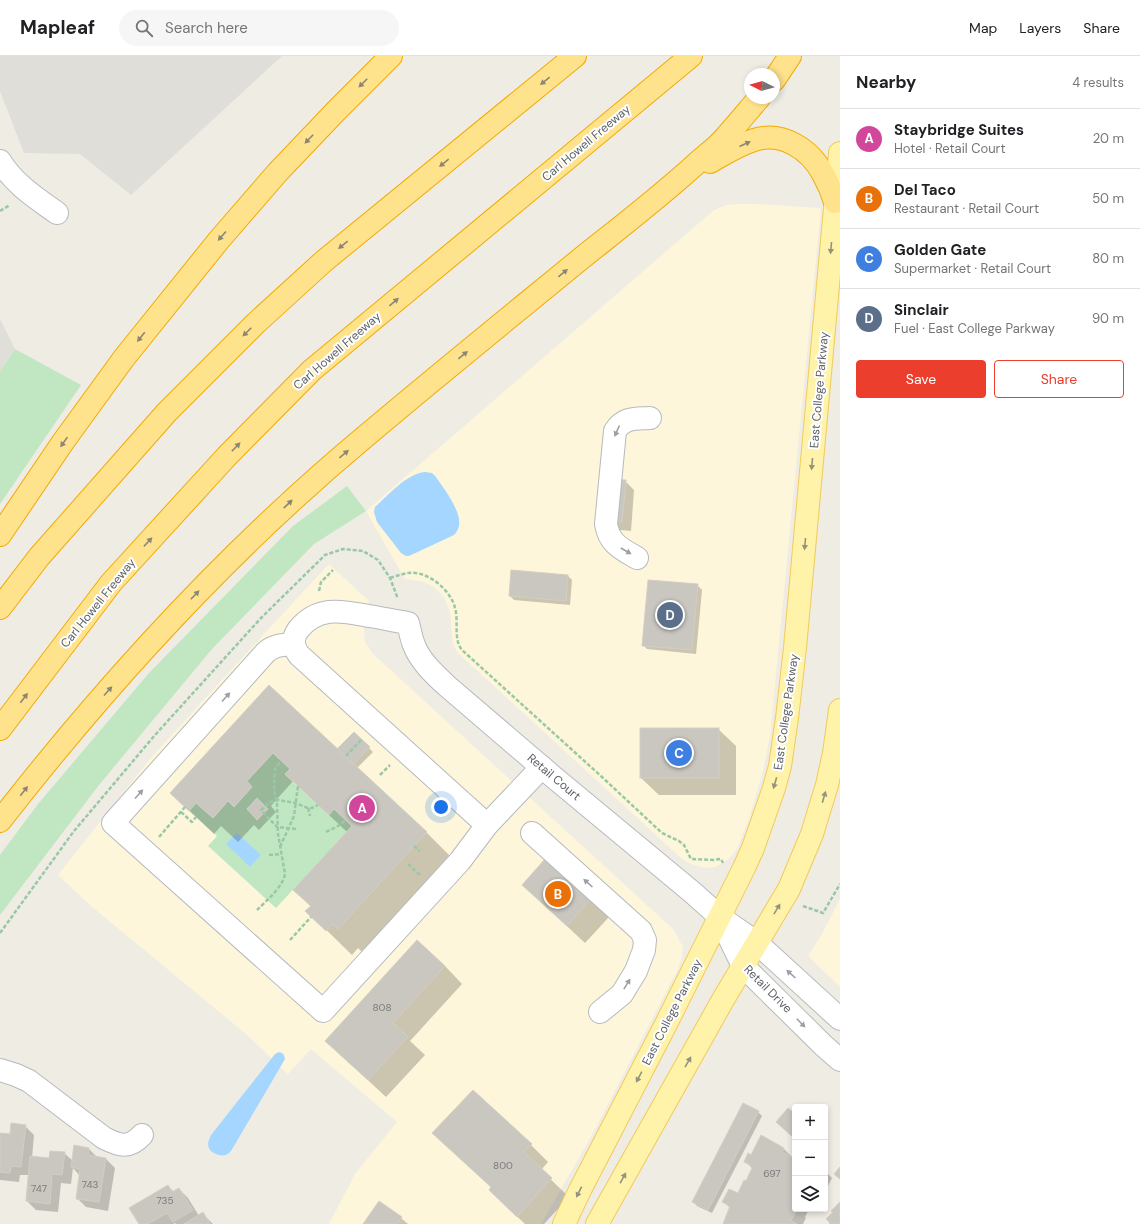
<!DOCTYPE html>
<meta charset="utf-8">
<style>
:root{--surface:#fff;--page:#f6f6f6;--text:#202124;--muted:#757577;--line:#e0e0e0;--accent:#eb3e2d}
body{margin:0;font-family:"DM Sans",sans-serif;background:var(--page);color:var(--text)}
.controls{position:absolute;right:12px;bottom:12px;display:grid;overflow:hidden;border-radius:4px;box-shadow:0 2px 6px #0003}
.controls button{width:36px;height:36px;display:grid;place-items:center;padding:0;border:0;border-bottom:1px solid var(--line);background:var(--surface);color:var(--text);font:20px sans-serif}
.compass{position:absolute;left:744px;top:12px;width:36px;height:36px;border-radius:50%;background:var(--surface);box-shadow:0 2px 6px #0003;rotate:275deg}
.you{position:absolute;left:441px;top:751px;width:14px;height:14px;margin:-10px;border:3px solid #fff;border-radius:50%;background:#1a73e8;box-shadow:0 0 0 6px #1a73e833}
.badge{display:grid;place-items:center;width:26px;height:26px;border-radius:50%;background:var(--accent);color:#fff;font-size:13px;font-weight:700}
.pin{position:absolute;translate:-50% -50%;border:2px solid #fff;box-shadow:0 1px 4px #0006}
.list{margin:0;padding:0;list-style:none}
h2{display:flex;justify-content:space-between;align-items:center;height:52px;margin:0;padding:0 16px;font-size:17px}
h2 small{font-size:13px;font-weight:400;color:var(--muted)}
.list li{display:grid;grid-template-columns:26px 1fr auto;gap:12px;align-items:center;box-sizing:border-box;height:60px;padding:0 16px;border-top:1px solid var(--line)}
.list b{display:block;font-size:15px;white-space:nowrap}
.list p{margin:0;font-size:13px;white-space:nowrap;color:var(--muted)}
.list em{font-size:13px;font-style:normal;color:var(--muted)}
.actions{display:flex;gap:8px;padding:12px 16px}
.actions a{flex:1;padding:9px 0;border:1px solid var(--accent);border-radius:4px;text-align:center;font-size:14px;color:var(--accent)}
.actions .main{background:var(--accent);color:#fff}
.icon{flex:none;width:22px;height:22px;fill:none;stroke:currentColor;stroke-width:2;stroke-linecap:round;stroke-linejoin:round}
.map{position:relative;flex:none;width:840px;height:1168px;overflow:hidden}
header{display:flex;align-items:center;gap:24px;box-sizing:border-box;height:56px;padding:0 20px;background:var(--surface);border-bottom:1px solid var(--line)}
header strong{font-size:19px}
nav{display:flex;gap:22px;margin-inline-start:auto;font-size:14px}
.search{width:280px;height:36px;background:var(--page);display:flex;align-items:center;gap:10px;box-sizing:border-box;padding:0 14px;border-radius:22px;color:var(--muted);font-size:15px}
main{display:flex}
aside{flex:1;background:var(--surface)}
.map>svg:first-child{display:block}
.commercial{fill:#fef6da}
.industrial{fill:#e0ded8}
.green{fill:#c0e7c1}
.water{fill:#a4d6ff}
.shadow{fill:#0003}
.building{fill:#cac7c1;stroke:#d4cec2}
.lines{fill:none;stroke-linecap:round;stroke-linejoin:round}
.minor-casing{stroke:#b6babe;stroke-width:24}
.major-casing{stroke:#f3ca59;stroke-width:24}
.highway-casing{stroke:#f3aa00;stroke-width:24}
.path{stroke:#99c8a7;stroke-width:2.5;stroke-dasharray:4 2;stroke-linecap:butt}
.minor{stroke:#fff;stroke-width:22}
.major{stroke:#fff2a9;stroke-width:22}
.highway{stroke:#fee28c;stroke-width:22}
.oneway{fill:#8d8771}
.oneway2{fill:#95937d}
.oneway3{fill:#9da0a3}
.labels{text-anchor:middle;stroke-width:4;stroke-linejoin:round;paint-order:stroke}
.number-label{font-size:10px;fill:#787a7c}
.street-label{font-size:12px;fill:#5c6065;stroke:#fff}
</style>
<header>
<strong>Mapleaf</strong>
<div class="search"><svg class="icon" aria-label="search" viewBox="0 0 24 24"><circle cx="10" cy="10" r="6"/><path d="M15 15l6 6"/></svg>Search here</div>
<nav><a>Map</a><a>Layers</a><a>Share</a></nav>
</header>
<main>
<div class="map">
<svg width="840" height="1168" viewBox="0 0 840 1168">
<rect width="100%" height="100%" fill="#efece4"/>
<g class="commercial">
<polygon points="739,148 756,148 821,152 770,680 763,715 750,760 737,793 730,802 722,807 715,811 706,812 691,808 681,802 458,597 453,588 450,556 444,541 434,531 424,526 413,524 405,523 366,455 714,154 727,149"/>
<polygon points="329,508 369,545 364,564 364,575 365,586 372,597 673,873 683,891 682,901 678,913 592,1079 541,1168 329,1168 355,1118 397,1066 311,993 288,1018 246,978 91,850 58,819 150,703 231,614"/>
<polygon points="840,843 840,931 808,900 822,878"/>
</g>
<g class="industrial">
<polygon points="0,0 282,0 131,139 80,98 24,97 0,35"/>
<polygon points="0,263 15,293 0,316"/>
</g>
<g class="green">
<polygon points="15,293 81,329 0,448 0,316"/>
<polygon points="347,430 366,455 314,488 212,593 99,729 0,859 0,799 38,748 149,617 293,470"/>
<polygon points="273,697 290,713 285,719 328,758 334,753 352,770 276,852 208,790 217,780 189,755 196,747 213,762 228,745 234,751 252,731 247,725"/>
</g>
<g class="water">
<path d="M425 416 432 417 436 421C445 435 470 464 454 479L409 500H406L401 497 377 466 374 456 375 451C390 438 406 418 425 416Z"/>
<polygon points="237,777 261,799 250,811 226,788"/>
<path d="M279 996C283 997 284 998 285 1003L234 1090C232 1093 230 1098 225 1099 222 1100 218 1099 216 1098 206 1094 207 1087 211 1079L275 998Z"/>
</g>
<g class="shadow">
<polygon points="625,425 634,434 631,475 610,473"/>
<polygon points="568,520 572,524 570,549 514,544 510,540"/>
<polygon points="697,529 702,534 696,598 647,593 643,589"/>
<polygon points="269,631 337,694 354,677 373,696 357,712 426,776 451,801 363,897 358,892 352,899 307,855 311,851 295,834 347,776 293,725 271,750 276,756 259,774 254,769 238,786 221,770 214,778 171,737"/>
<polygon points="718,673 736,690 736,739 659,739 641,722"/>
<polygon points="546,803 609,861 585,887 541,846"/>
<polygon points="445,910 462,928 410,985 425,999 386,1041 326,985"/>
<polygon points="758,1056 762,1060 712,1157 697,1150 693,1145"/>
<polygon points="25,1070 34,1079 32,1102 50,1103 64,1097 73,1105 88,1092 98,1102 106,1103 115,1112 108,1155 86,1151 77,1142 80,1120 73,1112 71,1128 61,1127 58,1156 36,1154 27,1145 30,1119 20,1119 19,1126 0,1124 0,1078 10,1079"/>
<polygon points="434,1077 531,1089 548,1106 541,1114 569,1141 544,1168 525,1168 508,1152 492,1132"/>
<polygon points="761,1081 784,1093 793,1102 792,1103 795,1104 795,1153 809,1153 805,1161 806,1162 803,1168 724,1168 730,1152 724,1146 738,1138 746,1126 753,1113 745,1105 752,1100"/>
<polygon points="825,1115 832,1122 825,1136"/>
<polygon points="168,1130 174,1136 179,1133 188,1142 199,1160 203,1158 213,1168 176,1168 175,1167 173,1168 140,1168"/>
<polygon points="379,1146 401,1162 408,1168 364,1168"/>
</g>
<g class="building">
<polygon points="603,423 626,424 622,466 600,465"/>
<polygon points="511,514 568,519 566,545 509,540"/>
<polygon points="648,524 698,528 692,594 642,590"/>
<polygon points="269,629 427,776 338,873 333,868 326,875 305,855 311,850 293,834 352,770 334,753 329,759 285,718 290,713 273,697 247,725 252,731 234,751 228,745 213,762 196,747 189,755 170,737"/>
<rect x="640" y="672" width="79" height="50"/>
<polygon points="354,676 370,691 353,708 337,693"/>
<polygon points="257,742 268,753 257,764 247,753"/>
<polygon points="546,802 592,842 567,870 522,829"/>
<polygon points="417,884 445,910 393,967 408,981 368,1024 325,985"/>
<polygon points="473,1034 532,1088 524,1096 552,1122 517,1161 489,1134 491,1131 432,1077"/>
<polygon points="743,1047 759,1055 708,1154 692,1146"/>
<polygon points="788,1052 795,1058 795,1083 776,1066"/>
<polygon points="11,1067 26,1069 21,1111 11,1110 10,1117 0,1116 0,1077 10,1078"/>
<polygon points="761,1079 784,1092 782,1096 795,1103 795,1153 797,1153 791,1165 797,1168 723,1168 730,1150 722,1146 729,1133 738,1137 744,1124 746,1125 753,1110 744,1106 748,1097 751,1099"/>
<polygon points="74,1089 89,1092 88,1099 106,1102 99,1146 76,1143 80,1113 71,1111"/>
<polygon points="50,1095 65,1096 62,1119 52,1118 50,1148 26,1145 30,1100 49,1102"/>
<polygon points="840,1111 840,1123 834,1118"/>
<polygon points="168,1129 172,1136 179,1132 193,1154 173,1166 167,1157 148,1168 139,1168 129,1152"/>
<polygon points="379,1145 402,1161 397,1168 363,1168"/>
<polygon points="840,1146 840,1168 829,1168 830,1167 826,1163 833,1156 831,1155"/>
<polygon points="203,1156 210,1168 184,1168"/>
</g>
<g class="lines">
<g class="minor-casing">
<g id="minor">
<path d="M0 105C14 128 36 142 57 157"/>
<path d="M637 502C622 493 609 488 606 468L615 375C624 361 634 363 650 362"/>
<path d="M293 588C283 589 274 589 266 596L113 767 323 955 460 805 487 769 542 711"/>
<path d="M487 769 299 599C293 591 292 583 298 574 318 549 342 555 369 560 382 562 395 565 408 567 410 574 411 582 414 589 420 605 434 618 447 630L551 719 692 836 720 861 757 887 840 963"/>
<polyline points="532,777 641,875 645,884 644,894 636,915 622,938 600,956"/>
<polyline points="720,863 743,910 824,990 840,1004"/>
<path d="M0 1014 16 1019 29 1025 104 1082C120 1090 129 1093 142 1079"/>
</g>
</g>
<g class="major-casing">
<g id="major">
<polyline points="564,1168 580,1134 666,968 744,812 753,792 774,732 780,710 787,662 795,592 840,97"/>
<polyline points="597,1168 724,942 789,833 812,778 827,729 834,697 840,654"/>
</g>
</g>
<g class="highway-casing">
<g id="highway">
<polyline points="774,24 790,0"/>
<path d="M710 106C724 98 738 89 754 84 782 75 810 93 823 118 828 127 832 136 835 146"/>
<polyline points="0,479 63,386 124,302 219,184 277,117 336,55 391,0"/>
<polyline points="0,552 39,501 167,356 256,267 324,205 575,0"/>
<polyline points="0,673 111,527 227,400 312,314 691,0"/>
<path d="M0 765C109 625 230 493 367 379 438 319 511 260 583 201 622 170 661 140 697 107 705 100 714 93 721 86 734 72 747 56 759 42"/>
</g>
</g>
<g class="path">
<polyline points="0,155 10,149"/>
<path d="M390 522C396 520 402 518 408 517 427 514 451 534 455 552 459 565 453 583 462 594L602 721 662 777 679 785 684 789 691 803 713 804 721 803 723 807"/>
<polyline points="319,535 321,526 333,514"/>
<polyline points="346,700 361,684"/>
<polyline points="380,719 390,709"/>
<polyline points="308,752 310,760"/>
<polyline points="181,756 192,766 196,761"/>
<polyline points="296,773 277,771 261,754 270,746 279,744 295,747 308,752 312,752 318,749"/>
<polyline points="326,776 338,770 346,764"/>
<polyline points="159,781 185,751"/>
<polyline points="414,790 420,795"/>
<polyline points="280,791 294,760 298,730"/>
<polyline points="269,799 281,798"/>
<polyline points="408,808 420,819"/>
<polyline points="803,850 823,857 840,828"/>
<path d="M257 854C266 845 283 831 285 818L278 778 277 748 274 733 275 713 281 705"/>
<polyline points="0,877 74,775 155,679 261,562 325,499 343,493 363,495 378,504 390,522 398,543"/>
<polyline points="290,884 311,861"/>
</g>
<use href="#minor" class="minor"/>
<use href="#major" class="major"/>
<use href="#highway" class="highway"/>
</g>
<defs><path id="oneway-solid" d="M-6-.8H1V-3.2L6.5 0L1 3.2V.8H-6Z"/></defs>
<g class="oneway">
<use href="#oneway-solid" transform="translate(545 25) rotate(141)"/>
<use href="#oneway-solid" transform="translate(363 27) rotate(135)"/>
<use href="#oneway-solid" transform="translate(309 83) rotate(134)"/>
<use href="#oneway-solid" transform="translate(745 88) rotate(-24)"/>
<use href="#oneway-solid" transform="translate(444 107) rotate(141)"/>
<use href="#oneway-solid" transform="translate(222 180) rotate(131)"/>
<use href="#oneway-solid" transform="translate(343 189) rotate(141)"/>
<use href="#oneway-solid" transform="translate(563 217) rotate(-39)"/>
<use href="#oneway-solid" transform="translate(394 246) rotate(-40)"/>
<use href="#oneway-solid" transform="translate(247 276) rotate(135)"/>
<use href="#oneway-solid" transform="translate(141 281) rotate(129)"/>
<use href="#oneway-solid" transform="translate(463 299) rotate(-39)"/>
<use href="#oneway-solid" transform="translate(64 386) rotate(125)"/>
<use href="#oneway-solid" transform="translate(236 391) rotate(-46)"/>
<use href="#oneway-solid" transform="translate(344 398) rotate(-40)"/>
<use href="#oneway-solid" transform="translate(288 448) rotate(-43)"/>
<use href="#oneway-solid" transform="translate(148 486) rotate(-47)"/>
<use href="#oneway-solid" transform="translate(195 539) rotate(-46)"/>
<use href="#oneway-solid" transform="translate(108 635) rotate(-48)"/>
<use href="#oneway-solid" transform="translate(24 642) rotate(-53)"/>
<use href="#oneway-solid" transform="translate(24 735) rotate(-52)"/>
</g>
<g class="oneway2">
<use href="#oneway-solid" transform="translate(831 192) rotate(95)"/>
<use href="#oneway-solid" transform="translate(812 408) rotate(95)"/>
<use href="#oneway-solid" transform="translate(805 488) rotate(95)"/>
<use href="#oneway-solid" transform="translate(775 727) rotate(106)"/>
<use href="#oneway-solid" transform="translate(824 741) rotate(-74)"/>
<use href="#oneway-solid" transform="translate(777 853) rotate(-59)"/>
<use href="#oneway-solid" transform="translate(688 1006) rotate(-60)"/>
<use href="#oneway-solid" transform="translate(639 1021) rotate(118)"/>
<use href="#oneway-solid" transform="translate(623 1122) rotate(-61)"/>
<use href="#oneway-solid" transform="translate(579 1136) rotate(116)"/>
</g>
<g class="oneway3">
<use href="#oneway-solid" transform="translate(617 375) rotate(114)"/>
<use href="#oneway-solid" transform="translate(626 495) rotate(30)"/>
<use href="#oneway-solid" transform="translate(226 641) rotate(-48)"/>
<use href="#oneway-solid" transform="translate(139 738) rotate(-48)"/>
<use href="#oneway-solid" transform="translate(588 827) rotate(-138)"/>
<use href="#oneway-solid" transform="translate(791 918) rotate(-138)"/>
<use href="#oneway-solid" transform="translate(627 928) rotate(-58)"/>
<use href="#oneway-solid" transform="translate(801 967) rotate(45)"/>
</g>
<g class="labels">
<g class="number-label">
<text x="382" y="955">808</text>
<text x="503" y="1113">800</text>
<text x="772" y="1121">697</text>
<text x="90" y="1132">743</text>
<text x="39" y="1136">747</text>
<text x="165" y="1148">735</text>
</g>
<g class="street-label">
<text transform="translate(586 87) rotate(-40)" y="4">Carl Howell Freeway</text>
<text transform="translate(337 295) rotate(-41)" y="4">Carl Howell Freeway</text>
<text transform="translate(819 334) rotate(-85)" y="4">East College Parkway</text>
<text transform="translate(98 547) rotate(-51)" y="4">Carl Howell Freeway</text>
<text transform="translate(786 656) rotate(-82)" y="4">East College Parkway</text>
<text transform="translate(554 721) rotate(40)" y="4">Retail Court</text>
<text transform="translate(768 933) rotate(45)" y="4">Retail Drive</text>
<text transform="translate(672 956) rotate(-63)" y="4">East College Parkway</text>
</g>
</g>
</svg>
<div class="controls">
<button>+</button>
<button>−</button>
<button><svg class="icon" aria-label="layers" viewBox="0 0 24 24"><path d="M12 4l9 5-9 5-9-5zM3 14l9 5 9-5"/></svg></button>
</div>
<svg class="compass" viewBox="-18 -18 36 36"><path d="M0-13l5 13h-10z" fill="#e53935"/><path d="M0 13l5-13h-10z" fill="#757577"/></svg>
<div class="you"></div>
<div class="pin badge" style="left:362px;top:752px;background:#d1479c">A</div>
<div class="pin badge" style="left:558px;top:838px;background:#e8710a">B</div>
<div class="pin badge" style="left:679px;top:697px;background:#3f7fe0">C</div>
<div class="pin badge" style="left:670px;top:559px;background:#5c6f8a">D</div>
</div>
<aside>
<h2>Nearby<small>4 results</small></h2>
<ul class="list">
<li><span class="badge" style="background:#d1479c">A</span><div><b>Staybridge Suites</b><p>Hotel · Retail Court</p></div><em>20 m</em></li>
<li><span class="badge" style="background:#e8710a">B</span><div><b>Del Taco</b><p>Restaurant · Retail Court</p></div><em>50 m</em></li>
<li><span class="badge" style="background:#3f7fe0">C</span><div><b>Golden Gate</b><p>Supermarket · Retail Court</p></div><em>80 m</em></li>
<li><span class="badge" style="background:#5c6f8a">D</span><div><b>Sinclair</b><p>Fuel · East College Parkway</p></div><em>90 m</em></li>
</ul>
<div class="actions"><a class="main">Save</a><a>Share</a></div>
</aside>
</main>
